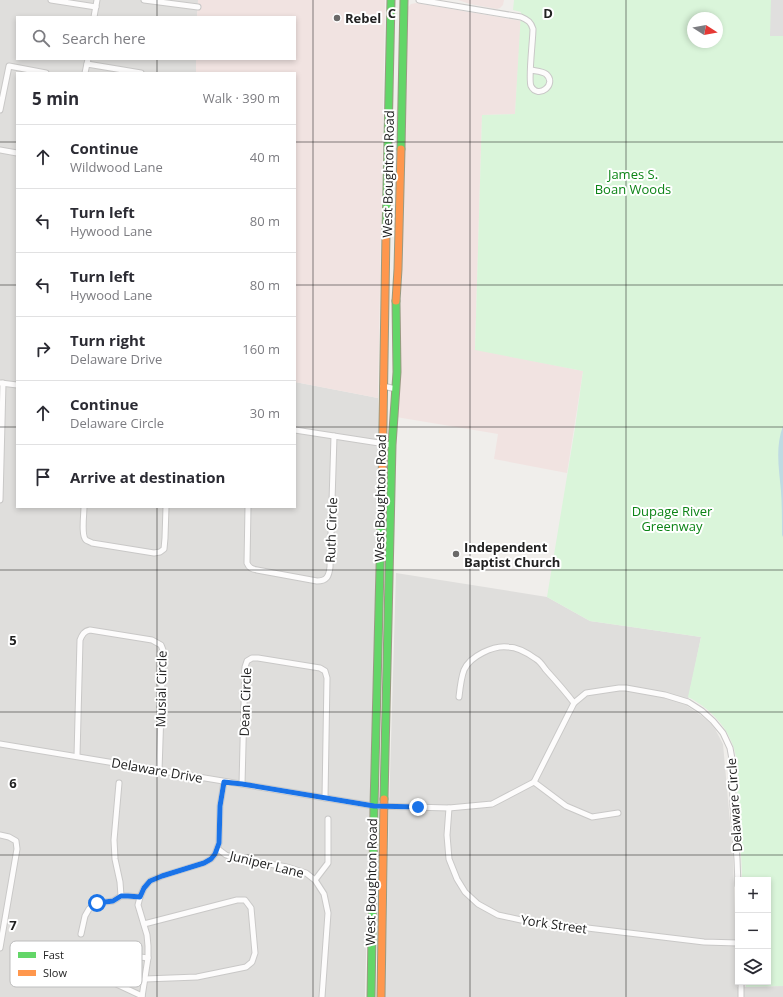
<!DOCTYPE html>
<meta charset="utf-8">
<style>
:root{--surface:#fff;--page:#f2f2f3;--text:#2b2b33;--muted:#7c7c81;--line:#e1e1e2}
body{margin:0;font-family:"Open Sans",sans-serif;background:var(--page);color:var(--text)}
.controls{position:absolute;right:12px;bottom:12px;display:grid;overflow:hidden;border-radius:0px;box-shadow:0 2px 6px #0003}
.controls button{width:36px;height:36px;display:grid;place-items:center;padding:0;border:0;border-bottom:1px solid var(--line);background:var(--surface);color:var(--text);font:20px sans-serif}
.compass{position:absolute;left:687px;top:12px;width:36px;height:36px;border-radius:50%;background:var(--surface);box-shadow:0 2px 6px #0003;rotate:101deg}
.stop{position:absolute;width:12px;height:12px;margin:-9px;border:3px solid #1a73e8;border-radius:50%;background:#fff}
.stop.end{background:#1a73e8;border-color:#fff;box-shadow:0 1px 4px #0008}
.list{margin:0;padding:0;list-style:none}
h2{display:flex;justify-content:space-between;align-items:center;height:52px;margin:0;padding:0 16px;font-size:17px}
h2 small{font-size:13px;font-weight:400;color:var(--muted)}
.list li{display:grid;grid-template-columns:26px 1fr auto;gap:12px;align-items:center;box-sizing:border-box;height:64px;padding:0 16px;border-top:1px solid var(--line)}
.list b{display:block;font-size:15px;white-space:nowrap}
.list p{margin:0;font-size:13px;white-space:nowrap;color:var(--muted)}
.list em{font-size:13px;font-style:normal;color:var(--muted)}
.icon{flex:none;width:22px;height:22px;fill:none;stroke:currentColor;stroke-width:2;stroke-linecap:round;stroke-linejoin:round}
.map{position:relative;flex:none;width:783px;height:997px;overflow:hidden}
.search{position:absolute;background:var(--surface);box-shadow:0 2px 6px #0003;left:16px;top:16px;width:280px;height:44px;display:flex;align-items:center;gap:10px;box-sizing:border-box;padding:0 14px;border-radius:0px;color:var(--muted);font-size:15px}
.panel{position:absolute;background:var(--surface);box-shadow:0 2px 6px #0003;left:16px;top:72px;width:280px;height:436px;border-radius:0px}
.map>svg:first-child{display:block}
.residential{fill:#dfdedc}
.commercial{fill:#f1e3e1}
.park{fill:#daf5da;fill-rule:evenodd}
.parking{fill:#e0dfde}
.water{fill:#bfdbe3}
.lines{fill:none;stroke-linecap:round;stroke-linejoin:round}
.street-casing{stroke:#c9c8c7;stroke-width:7}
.fast-casing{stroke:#999a82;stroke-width:9}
.slow-casing{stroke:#999a82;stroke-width:9}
.street{stroke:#fdfcfc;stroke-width:5}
.fast{stroke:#63d668;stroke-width:7}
.slow{stroke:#ff974d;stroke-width:7}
.route{stroke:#1a73e8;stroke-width:5}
.grid{fill:none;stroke:#222;stroke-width:1;stroke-opacity:0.55}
.poi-dot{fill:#6a6968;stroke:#fff;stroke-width:1.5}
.labels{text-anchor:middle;stroke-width:4;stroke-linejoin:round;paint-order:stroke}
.poi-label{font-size:13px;font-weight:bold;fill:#222;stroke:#fff;text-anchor:start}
.street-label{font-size:13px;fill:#222;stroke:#fff}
.park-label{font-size:13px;fill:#0c8416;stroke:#fff}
.key{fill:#fff;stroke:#bdbdbd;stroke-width:1}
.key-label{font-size:11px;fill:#222}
.grid-label{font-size:13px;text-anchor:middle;font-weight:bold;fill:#222;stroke:#fff;stroke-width:4;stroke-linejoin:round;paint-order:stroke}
</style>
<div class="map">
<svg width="783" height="997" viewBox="0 0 783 997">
<rect width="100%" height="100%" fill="#f0eeeb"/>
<g class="residential">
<polygon points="0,0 198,0 197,17 17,17 17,59 196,59 196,73 17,73 17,507 295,507 295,382 378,398 379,438 365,997 0,997"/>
<polygon points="396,573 547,597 590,621 701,637 687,706 702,716 710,723 715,729 723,744 733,855 737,987 783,986 783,997 385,997 389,810"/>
</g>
<g class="commercial">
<polygon points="198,0 385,0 378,398 295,382 295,73 196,73 196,59 295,59 295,17 197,17"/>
<polygon points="458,0 504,0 503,5 500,8 497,9 470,4"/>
<polygon points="416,3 521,21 515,114 482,115 475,349 583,371 567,473 494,459 498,434 396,417 400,342 407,13 408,7 411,4"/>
</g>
<path class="park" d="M514 0H783V986L746 987V982H768V880H742C742 856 739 833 737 809 737 794 739 779 737 763 734 734 714 710 688 697L701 637 590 621 547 597 575 428 583 371 475 350 482 115 515 114 521 12 513 10ZM693 18H717V42H693Z"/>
<polygon class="parking" points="771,0 783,0 783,36 770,36"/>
<path class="water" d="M783 426V537L782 535C782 520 782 505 781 491 779 469 775 447 783 426Z"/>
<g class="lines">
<g class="street-casing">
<g id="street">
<polyline points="51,0 96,7"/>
<polyline points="144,0 198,7"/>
<path d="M419 0 521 17C528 20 531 22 533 29 533 39 528 80 531 86 538 100 558 84 546 74 542 71 535 71 531 70"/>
<polyline points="94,17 97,0"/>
<polyline points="87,64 141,73"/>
<polyline points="85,73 88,59"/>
<polyline points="0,110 9,66 46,73"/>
<polyline points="0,150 17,153"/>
<polyline points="1,383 17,385"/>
<polyline points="383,386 396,389"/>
<polyline points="295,430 392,445"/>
<polyline points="0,500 3,383"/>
<path d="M84 507C84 514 81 536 86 540 87 541 91 542 92 543L154 553 160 552 164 549 165 538 166 507"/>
<path d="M248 507 247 563C249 568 252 569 257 570L317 581C327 581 329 576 330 567L334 436"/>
<path d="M459 697C460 688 461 678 464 670 470 656 494 645 508 647 517 647 529 654 536 659 540 661 543 666 546 670 556 681 565 691 574 703L586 693 619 688H626L665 695 688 702 702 711 713 721 723 733 730 748 732 759 733 805 737 859 738 885"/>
<polyline points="0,744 374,806 449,808 492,804 534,782 574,703"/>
<path d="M77 756 80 640C82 635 84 631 90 630L152 640 161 645 163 650 159 771"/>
<polyline points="534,782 566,806 592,817 618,813"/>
<polyline points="119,783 114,840 115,859 120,882 121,896"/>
<polyline points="242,784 245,667 247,661 252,658 258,658 320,668 325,671 327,678 325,798"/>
<polyline points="449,808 447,835 449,859 457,879 465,892 478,904 498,915 521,920 704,942 738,943"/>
<polyline points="0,835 9,837 16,841 17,849 0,948"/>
<polyline points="218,849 226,855 238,859 287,867 306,873 315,880 324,894 328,913 322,997"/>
<polyline points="315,880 328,863 328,819"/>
<polyline points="144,924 237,900 245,900 251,908 255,953 252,962 246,967 197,977 145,979"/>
<polyline points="81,934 85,916 89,909 97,903 113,901 121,896 128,896 140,897"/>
<polyline points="118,954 148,958"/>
<polyline points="51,963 76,967 95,974 142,996"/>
<polyline points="741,982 741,997"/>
<polyline points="142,997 148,958 148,946 147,935 138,905 140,897 144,888 150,881 162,876 204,863 211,859 215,854 219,843 220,806 224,782"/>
</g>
</g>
<g class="fast-casing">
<g id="fast">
<polyline points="401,149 404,0"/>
<polyline points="386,232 391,0"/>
<polyline points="384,799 392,445 397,372 396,301"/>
<polyline points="371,997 374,806 382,488"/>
</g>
</g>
<g class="slow-casing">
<g id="slow">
<polyline points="396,301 398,269 401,149"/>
<polyline points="382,488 386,232"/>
<polyline points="381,997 384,799"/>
</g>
</g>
<use href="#street" class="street"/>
<use href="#fast" class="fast"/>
<use href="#slow" class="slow"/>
</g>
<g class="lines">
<polyline class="route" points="97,903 113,901 121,896 128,896 140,897 144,888 150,881 162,876 204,863 211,859 215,854 219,843 220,806 224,782 242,784 374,806 418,807"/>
</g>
<path class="grid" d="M157 0V17M313 0V997M470 0V997M626 0V997M157 59V73M0 142H17M295 142H783M0 285H17M295 285H783M0 427H17M295 427H783M157 507V997M0 570H783M0 712H783M0 855H783"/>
<g class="poi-dot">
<circle cx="337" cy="18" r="4"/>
<circle cx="456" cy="554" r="4"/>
</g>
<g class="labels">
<g class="poi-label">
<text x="345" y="23">Rebel</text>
<text x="464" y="552">Independent<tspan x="464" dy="15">Baptist Church</tspan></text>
</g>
<g class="street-label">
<text transform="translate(388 174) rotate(-89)" y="5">West Boughton Road</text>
<text transform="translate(380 498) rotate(-89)" y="5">West Boughton Road</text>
<text transform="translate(331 530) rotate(-88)" y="5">Ruth Circle</text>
<text transform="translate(161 689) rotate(-89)" y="5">Musial Circle</text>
<text transform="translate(245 702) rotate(-88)" y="5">Dean Circle</text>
<text transform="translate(157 770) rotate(10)" y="5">Delaware Drive</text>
<text transform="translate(734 805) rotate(-94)" y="5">Delaware Circle</text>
<text transform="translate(267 864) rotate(14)" y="5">Juniper Lane</text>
<text transform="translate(371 882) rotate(-89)" y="5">West Boughton Road</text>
<text transform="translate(554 924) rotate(8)" y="5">York Street</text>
</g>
<g class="park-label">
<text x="633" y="179">James S.<tspan x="633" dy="15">Boan Woods</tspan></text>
<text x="672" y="516">Dupage River<tspan x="672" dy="15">Greenway</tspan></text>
</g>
</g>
<rect x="10" y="941" width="132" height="46" rx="6" class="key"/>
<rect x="18" y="952" width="18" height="6" fill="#63d668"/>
<rect x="18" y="970" width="18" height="6" fill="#ff974d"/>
<g class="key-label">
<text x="43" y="959">Fast</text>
<text x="43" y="977">Slow</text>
</g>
<g class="grid-label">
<text x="392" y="18">C</text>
<text x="548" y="18">D</text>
<text x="13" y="645">5</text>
<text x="13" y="788">6</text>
<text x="13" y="930">7</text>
</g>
</svg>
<div class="controls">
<button>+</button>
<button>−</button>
<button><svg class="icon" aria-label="layers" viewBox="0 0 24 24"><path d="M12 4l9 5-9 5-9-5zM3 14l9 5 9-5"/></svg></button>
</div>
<svg class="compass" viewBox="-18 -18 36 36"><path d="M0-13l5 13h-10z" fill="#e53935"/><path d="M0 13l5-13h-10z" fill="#7c7c81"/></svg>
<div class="stop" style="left:97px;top:903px"></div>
<div class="stop end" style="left:418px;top:807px"></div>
<div class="search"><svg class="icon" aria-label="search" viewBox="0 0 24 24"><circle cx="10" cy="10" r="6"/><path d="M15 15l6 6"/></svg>Search here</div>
<section class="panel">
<h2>5 min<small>Walk · 390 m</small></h2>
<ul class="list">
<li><svg class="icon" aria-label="ahead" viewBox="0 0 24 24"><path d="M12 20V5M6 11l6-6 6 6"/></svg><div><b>Continue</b><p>Wildwood Lane</p></div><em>40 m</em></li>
<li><svg class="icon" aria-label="left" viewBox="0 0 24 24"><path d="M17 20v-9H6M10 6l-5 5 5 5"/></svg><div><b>Turn left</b><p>Hywood Lane</p></div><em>80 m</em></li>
<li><svg class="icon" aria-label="left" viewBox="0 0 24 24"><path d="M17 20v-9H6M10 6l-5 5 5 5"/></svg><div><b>Turn left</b><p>Hywood Lane</p></div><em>80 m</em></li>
<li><svg class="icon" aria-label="right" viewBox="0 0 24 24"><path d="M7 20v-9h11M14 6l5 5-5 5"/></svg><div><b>Turn right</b><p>Delaware Drive</p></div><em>160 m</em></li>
<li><svg class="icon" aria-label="ahead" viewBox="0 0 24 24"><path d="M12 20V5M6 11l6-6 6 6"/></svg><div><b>Continue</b><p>Delaware Circle</p></div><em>30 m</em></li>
<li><svg class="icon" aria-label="arrive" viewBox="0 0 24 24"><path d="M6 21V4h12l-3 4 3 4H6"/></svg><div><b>Arrive at destination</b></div></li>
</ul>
</section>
</div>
